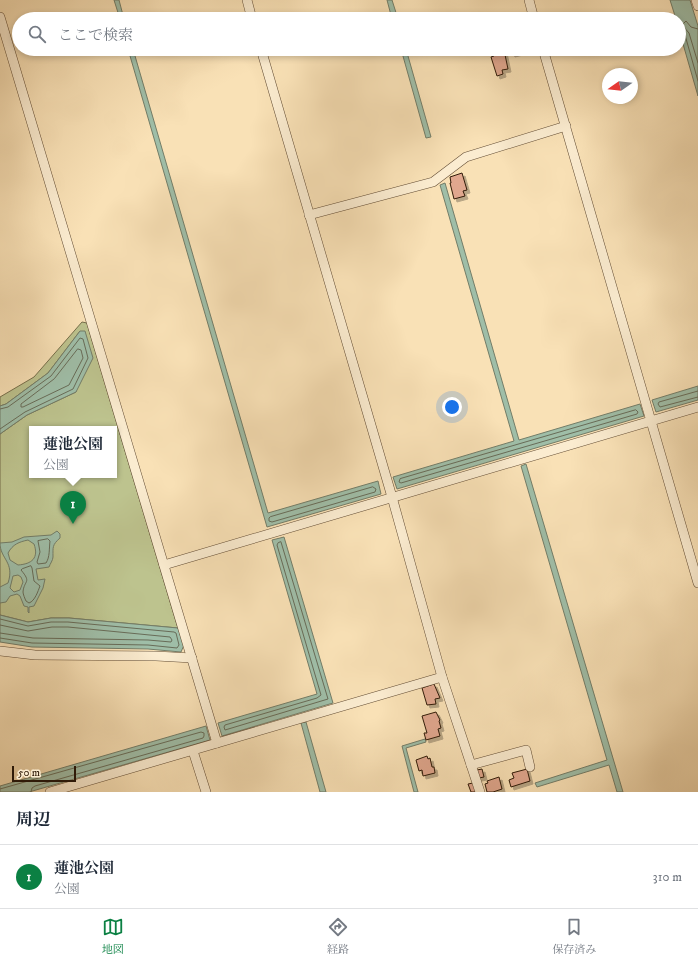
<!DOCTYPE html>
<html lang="ja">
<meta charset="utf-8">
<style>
:root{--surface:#fff;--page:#f2f2f3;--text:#1f2937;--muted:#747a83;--line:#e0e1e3;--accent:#0b8043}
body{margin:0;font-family:"IM FELL DW Pica","Noto Serif JP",serif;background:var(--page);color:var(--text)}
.compass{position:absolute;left:602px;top:68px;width:36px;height:36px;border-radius:50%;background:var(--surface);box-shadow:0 2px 6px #0003;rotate:256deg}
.scale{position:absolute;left:12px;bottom:10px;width:64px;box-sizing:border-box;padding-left:4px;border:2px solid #301b08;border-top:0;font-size:11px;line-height:14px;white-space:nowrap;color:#301b08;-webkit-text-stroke:3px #fbecd0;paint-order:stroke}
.you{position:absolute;left:452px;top:407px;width:14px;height:14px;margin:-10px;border:3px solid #fff;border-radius:50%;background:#1a73e8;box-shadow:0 0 0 6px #1a73e833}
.badge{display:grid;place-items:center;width:26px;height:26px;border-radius:50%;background:var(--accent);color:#fff;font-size:13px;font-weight:700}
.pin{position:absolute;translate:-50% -33px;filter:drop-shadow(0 1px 2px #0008)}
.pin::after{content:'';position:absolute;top:21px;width:14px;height:12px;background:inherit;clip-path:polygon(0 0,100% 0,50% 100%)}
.popup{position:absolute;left:29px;top:426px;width:88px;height:52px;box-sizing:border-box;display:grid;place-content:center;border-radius:0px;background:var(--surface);filter:drop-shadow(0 1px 3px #0005);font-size:13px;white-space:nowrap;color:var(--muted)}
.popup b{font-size:15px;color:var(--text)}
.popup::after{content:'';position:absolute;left:50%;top:100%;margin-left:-8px;border:8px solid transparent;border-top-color:var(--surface)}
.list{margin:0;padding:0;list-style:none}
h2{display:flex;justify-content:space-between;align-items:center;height:52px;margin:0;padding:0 16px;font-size:17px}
h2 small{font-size:13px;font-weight:400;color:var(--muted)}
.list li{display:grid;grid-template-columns:26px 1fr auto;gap:12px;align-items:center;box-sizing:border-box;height:64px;padding:0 16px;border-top:1px solid var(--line)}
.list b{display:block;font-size:15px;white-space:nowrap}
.list p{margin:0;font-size:13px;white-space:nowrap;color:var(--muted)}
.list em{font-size:13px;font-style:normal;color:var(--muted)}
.icon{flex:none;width:22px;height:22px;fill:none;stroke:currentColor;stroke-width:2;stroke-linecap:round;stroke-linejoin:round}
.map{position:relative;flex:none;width:698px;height:792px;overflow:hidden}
.search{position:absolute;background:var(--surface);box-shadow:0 2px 6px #0003;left:12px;right:12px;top:12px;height:44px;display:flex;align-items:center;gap:10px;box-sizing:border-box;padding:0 14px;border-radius:22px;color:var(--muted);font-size:15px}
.sheet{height:116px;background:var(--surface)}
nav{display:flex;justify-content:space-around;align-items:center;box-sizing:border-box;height:56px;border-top:1px solid var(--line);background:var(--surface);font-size:11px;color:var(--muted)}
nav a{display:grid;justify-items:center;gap:2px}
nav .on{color:var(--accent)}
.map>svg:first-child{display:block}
.green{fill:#bdc38e;stroke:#766f4b;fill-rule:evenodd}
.water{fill:#9fbea8;stroke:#737d68;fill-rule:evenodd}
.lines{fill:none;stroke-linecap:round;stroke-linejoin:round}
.shore{stroke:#686c58;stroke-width:1}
.building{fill:#e0a78e;stroke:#301b08;filter:url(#shadow)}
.minor-casing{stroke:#624c34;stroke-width:10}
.minor{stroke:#fbecd0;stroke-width:9}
</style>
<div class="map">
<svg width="698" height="792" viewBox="0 0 698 792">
<defs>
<filter id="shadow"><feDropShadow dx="3" dy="3" stdDeviation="0" flood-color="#0004"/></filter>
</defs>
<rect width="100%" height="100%" fill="#f9e1b6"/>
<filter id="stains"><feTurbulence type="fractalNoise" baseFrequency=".005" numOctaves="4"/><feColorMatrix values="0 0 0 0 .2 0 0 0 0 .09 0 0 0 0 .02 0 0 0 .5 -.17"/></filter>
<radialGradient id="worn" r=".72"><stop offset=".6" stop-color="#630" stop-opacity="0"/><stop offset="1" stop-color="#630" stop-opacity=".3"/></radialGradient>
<path class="green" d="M82 322 87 323 178 628 69 618H51L28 622 0 615V434L27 415 76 392 80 331 48 373 6 404 0 406V397L34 377ZM32 429H114V475H32Z"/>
<g class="water">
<polygon points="114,0 119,0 124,19 120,19"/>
<polygon points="387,0 392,0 398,19 392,19"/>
<polygon points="670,0 690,0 698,26 698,96 679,30 679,19 676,19"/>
<polygon points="128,49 133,49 268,513 378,481 381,494 267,527"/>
<polygon points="401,49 406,49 431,137 426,138"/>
<polygon points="445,183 519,440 640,404 644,416 397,489 393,477 514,441 440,185"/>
<polygon points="80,331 85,331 93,358 76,392 27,415 0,434 0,406 6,404 48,373"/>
<polygon points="698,386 698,400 656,412 652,400"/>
<polygon points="526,464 623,792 617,792 609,765 537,787 535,783 607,760 521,466"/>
<path d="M57 531 60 534V538C52 545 53 547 53 557 53 560 50 564 49 567L36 569 38 580 45 579 43 588 34 606 29 607V613L28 612V607L24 606 20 596 17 594 10 596 6 602 0 603V587L8 583C15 562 0 559 0 543L12 542 24 537 51 535ZM28 540 34 544C39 558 32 564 18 565L10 560 8 553C13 544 19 542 28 540ZM18 575 21 577 23 582 20 590 14 592 10 588 13 576Z"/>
<polygon points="284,537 333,703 222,736 218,723 317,694 272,540"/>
<polygon points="0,615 28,622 51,618 69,618 178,628 184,645 181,652 148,649 32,647 0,642"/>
<polygon points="306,722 326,792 320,792 301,723"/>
<polygon points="206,726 210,740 29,792 0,792 0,786"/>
<polygon points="425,739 426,742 406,748 418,792 414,792 402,746"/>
</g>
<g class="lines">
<g class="shore">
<polyline points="698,29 691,27 686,21 682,25 689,33 698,63"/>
<polyline points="679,32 683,33 685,35 698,81"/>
<polygon points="78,349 81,350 83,358 69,385 23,407 21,407 21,404 54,379"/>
<polyline points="698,391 659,402 658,404 660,407 698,397"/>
<polyline points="0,409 8,407 51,376 80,338 83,339 88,358 73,389 25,412 0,429"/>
<polygon points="636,410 638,412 637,414 401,483 399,482 400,479"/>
<polygon points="373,487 376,489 375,492 272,522 269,521 269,518 270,517"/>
<path d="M48 539 50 541C49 549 50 557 46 563L38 564 37 562 40 552 38 541Z"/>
<polygon points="281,542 328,699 225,730 224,727 225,725 317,698 321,695 277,545 278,543"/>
<path d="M31 566 32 568 34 581 40 586C38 591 35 601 29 603L26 601C25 599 23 594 23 592 24 580 32 583 21 570L22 569Z"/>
<polyline points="0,619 28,626 51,622 68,622 174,632 176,633 179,645 177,648 148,645 32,643 0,638"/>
<polyline points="0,625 28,631 52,627 68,627 170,637 172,640 171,642 148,640 33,638 0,633"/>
<polyline points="0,789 201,732 204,733 204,736 203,738 35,786 32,788 31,792"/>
</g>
</g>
<g class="building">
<polygon points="510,49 519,49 520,52 512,54"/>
<polygon points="504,50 508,69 502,70 503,74 497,76 491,57 494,56 493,54"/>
<polygon points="462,173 467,190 463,191 465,196 454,199 450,183 451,183 450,177"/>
<polygon points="434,684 440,698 435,699 436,704 427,705 422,688"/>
<polygon points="436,712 440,720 439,721 441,728 438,729 440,736 426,740 424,733 427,733 422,716"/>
<polygon points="427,756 428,759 430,758 432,767 434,767 435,773 423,776 422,770 419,771 416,760"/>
<polygon points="482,769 484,777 479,778 477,770"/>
<polygon points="527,769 530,781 511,787 509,780 514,778 512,773"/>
<polygon points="499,777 502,789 493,792 487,792 485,784 488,783 487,781"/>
<polygon points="473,783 476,792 471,792 468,784"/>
</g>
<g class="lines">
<g class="minor-casing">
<g id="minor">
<polyline points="247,0 252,19"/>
<polyline points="529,0 534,19"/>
<polyline points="696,0 698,6"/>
<polyline points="0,17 217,743"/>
<polyline points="261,49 392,497 442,677 480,792"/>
<polyline points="543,49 698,583"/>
<polyline points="309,215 433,182 466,157 566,126"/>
<polyline points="164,565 698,407"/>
<polyline points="0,651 35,655 156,656 192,658"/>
<polyline points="193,751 206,792"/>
<polyline points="471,765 526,750 530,767"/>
<polyline points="50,792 442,677"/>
</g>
</g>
<use href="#minor" class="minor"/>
</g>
<rect width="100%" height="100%" filter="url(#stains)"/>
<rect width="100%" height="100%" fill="url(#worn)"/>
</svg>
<svg class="compass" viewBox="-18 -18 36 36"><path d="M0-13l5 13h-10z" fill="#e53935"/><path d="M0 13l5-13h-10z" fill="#747a83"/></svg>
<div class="scale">50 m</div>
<div class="you"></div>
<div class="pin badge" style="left:73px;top:524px">1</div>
<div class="popup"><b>蓮池公園</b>公園</div>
<div class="search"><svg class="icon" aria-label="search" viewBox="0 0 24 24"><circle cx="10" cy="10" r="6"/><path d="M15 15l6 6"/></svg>ここで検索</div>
</div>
<section class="sheet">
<h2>周辺<small></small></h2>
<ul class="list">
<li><span class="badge">1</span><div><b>蓮池公園</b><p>公園</p></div><em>310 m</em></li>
</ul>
</section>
<nav>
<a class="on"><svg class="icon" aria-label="map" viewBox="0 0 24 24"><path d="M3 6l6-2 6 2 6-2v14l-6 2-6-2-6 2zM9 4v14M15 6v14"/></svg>地図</a>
<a><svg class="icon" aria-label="directions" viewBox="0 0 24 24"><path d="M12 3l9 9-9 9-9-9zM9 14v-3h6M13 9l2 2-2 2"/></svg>経路</a>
<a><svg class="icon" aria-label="saved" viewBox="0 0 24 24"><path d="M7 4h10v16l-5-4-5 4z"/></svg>保存済み</a>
</nav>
